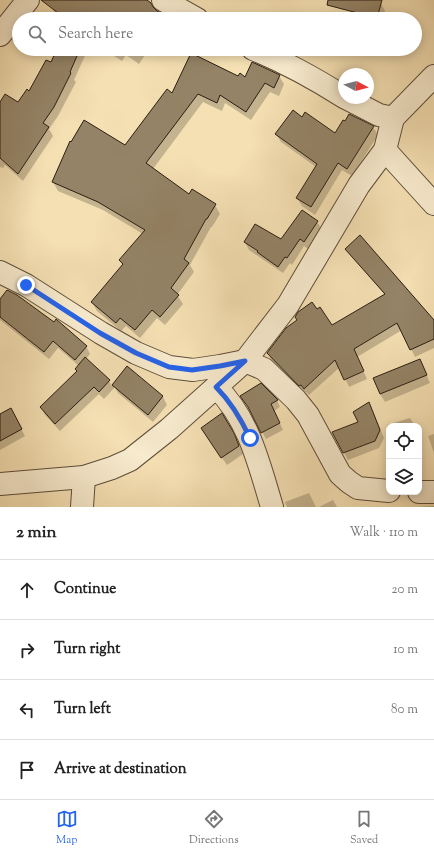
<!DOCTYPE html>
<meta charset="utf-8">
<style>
:root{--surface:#fff;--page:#f2f2f2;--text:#222;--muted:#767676;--line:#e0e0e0;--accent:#2563eb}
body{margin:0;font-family:"Sorts Mill Goudy",serif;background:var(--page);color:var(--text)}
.controls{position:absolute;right:12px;bottom:12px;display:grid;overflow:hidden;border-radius:8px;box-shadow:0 2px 10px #0003}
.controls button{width:36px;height:36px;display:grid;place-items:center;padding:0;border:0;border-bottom:1px solid var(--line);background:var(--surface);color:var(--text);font:20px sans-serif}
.compass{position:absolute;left:338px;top:68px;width:36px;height:36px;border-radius:50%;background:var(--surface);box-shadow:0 2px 10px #0003;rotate:97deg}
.stop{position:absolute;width:12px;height:12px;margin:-9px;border:3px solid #2563eb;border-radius:50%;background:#fff}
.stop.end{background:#2563eb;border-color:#fff;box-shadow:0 1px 4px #0008}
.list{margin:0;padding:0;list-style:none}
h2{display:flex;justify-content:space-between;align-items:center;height:52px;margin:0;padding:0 16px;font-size:17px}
h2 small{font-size:13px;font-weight:400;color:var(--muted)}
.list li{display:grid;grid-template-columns:26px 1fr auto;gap:12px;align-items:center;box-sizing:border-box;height:60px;padding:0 16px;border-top:1px solid var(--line)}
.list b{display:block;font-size:15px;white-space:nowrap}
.list em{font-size:13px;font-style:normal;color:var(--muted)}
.icon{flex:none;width:22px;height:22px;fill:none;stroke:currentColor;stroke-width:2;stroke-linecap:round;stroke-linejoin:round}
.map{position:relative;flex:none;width:434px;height:507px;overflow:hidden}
.search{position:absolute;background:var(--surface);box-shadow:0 2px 10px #0003;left:12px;right:12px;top:12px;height:44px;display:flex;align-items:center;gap:10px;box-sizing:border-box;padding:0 14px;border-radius:22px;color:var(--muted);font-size:15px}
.sheet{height:292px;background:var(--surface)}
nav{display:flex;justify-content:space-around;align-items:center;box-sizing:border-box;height:56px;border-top:1px solid var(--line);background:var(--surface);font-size:11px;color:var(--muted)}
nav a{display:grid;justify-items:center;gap:2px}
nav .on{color:var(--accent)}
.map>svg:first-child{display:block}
.shadow{fill:#0003}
.building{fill:#948366;stroke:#2b1e13}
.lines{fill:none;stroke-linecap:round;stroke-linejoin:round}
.minor-casing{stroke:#5e4e3b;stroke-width:24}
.minor{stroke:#f8ebce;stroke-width:22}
.route{stroke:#2563eb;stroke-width:5}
</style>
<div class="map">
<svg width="434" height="507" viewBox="0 0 434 507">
<rect width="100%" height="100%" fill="#f5e0b3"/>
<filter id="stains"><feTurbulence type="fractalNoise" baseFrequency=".005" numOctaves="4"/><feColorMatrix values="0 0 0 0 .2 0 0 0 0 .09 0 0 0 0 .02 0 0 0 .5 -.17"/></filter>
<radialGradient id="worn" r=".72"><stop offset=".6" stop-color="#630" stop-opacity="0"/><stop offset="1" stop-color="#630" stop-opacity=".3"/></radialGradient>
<g class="shadow">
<polygon points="59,0 145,0 164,19 61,19 57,16 52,8"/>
<polygon points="354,0 370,0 381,3 385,11 383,19 356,19 351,11"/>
<polygon points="58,49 88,49 74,80 76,82 58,116 49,129 53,136 23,181 5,165 3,168 0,167 0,104 18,103 30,92 51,64"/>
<polygon points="103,49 149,49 139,64 126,55 122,61"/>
<polygon points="279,76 284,84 279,96 270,92 251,120 225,103 222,111 203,102 153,169 189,196 192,191 215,205 220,214 212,227 211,227 190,265 194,272 177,295 183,304 165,325 157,318 140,338 126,326 121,331 97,311 92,302 123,266 120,261 143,234 103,210 58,191 53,182 125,147 172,94 239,77 246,78"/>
<polygon points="302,118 335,135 345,123 373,127 378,135 352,176 342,170 315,215 302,206 297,198 316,167 281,142 276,134"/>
<polygon points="317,222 322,229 308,249 304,246 292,265 290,263 283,273 249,250 245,242 281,241"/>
<polygon points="346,249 434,322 434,348 415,357 402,330 357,357 367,379 349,387 340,367 309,395 306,392 304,393 272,361 268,354 332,326 385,295 351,256"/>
<polygon points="0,298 86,346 90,354 86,359 109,381 112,386 127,368 163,397 167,405 153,422 118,393 115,387 104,399 99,394 60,431 45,415 41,407 78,372 76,369 79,366 58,348 49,359 0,320"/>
<polygon points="420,360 430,383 385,402 380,394"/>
<polygon points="277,400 280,407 274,411 283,430 266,439 251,411"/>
<polygon points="369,403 373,411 384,438 379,448 348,460 333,433 360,422"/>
<polygon points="0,415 14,416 25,436 0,450"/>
<polygon points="221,415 238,442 243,454 227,465 202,429"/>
<polygon points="410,418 415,426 389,426 389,431 387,425"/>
<polygon points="434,434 434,453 428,436"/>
<polygon points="419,439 421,446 419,447"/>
<polygon points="309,493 316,507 287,507 285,502"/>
<polygon points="333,500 337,507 319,507"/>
<polygon points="434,506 434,507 417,507"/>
</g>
<g class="building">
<polygon points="41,0 147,0 151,3 153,7 157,11 171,19 66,19"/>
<polygon points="328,0 382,0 377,18 327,5"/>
<polygon points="57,49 80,49 70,72 71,73 54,107 43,123 49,127 18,174 0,158 0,102 5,94 18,102 27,89 29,91 46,60 51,62"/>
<polygon points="191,53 238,76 240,73 245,77 252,62 280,75 274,88 265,83 246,112 220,95 217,103 198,94 146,163 189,194 192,189 216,204 207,219 206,219 184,259 189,263 171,288 179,295 160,317 152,310 135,330 120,318 116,323 91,302 123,264 119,260 145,230 98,202 52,182 70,141 71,142 84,120 125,145 167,89 172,93"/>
<polygon points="293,110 302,117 305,112 335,133 343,120 345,121 349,114 374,126 347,169 338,163 311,207 296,198 317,164 275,134"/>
<polygon points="302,210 318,221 304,242 300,239 287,258 285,257 278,267 257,252 258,251 244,242 255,224 281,239"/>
<polygon points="360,235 434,320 434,339 410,350 397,323 354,349 364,371 344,380 335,360 304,389 301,385 299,386 267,353 286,328 297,320 295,317 298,312 312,302 317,309 320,307 332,325 385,294 345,249"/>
<polygon points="7,290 17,295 54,322 56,319 87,346 75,360 53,341 44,352 0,317 0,299"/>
<polygon points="85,357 110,380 99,392 94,387 55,424 40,407 77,371 75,369"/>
<polygon points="420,359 427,375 380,394 373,378"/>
<polygon points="127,366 163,396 148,415 112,385"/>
<polygon points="261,383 278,400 271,404 280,423 261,433 248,407 240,396"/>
<polygon points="369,402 380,430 375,441 343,453 332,432 358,422 353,412"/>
<polygon points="11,408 22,429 0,441 0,414"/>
<polygon points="222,413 234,433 239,446 221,458 201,428"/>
</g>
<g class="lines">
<g class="minor-casing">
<g id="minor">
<polyline points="163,0 197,19"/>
<polyline points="0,35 28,0"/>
<path d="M253 49C285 62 314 78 344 97"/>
<polyline points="346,98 379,115 393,118"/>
<polyline points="385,150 434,204"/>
<polyline points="0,272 26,285 101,333 136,353 169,367 193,370 220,366 245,361 264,369 296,400 308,415 340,474 349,482 358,488 389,491"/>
<path d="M216 387C249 419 259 464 272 507"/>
<polyline points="0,484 84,477 112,468 130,460 169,429 245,361 288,305 359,185 385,150 393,118 434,76"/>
<polyline points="419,492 434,492"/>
<polyline points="82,507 84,477"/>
</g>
</g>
<use href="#minor" class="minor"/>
</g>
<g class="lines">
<path class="route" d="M26 285 100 333 136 353 169 367 192 370 220 366 245 361 216 387C231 402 241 419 250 438"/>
</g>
<rect width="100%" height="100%" filter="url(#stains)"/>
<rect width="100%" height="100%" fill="url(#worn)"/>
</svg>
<div class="controls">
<button><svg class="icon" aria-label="locate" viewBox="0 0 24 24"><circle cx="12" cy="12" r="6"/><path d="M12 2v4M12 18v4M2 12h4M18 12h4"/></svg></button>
<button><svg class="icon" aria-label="layers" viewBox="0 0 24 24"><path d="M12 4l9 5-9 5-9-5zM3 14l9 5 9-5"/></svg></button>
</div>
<svg class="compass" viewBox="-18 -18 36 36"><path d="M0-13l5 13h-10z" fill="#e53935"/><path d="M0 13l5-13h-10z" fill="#767676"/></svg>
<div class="stop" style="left:250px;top:438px"></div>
<div class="stop end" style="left:26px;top:285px"></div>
<div class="search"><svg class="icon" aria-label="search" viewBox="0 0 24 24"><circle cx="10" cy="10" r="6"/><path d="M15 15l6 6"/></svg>Search here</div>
</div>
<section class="sheet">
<h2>2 min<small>Walk · 110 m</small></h2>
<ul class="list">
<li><svg class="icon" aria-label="ahead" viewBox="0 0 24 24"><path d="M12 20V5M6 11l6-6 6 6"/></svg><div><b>Continue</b></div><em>20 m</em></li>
<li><svg class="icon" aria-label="right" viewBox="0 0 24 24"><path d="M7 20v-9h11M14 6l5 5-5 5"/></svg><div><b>Turn right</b></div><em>10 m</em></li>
<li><svg class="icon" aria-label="left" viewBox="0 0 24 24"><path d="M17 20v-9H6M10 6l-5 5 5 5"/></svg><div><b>Turn left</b></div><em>80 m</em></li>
<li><svg class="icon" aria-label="arrive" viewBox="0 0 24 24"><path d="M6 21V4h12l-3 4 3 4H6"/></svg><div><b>Arrive at destination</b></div></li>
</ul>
</section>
<nav>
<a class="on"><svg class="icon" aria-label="map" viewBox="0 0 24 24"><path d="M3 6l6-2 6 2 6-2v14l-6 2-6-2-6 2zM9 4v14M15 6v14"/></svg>Map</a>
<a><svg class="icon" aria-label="directions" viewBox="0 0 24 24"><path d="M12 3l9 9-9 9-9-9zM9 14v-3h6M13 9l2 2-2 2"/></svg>Directions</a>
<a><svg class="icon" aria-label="saved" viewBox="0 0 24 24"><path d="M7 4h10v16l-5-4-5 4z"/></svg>Saved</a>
</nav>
